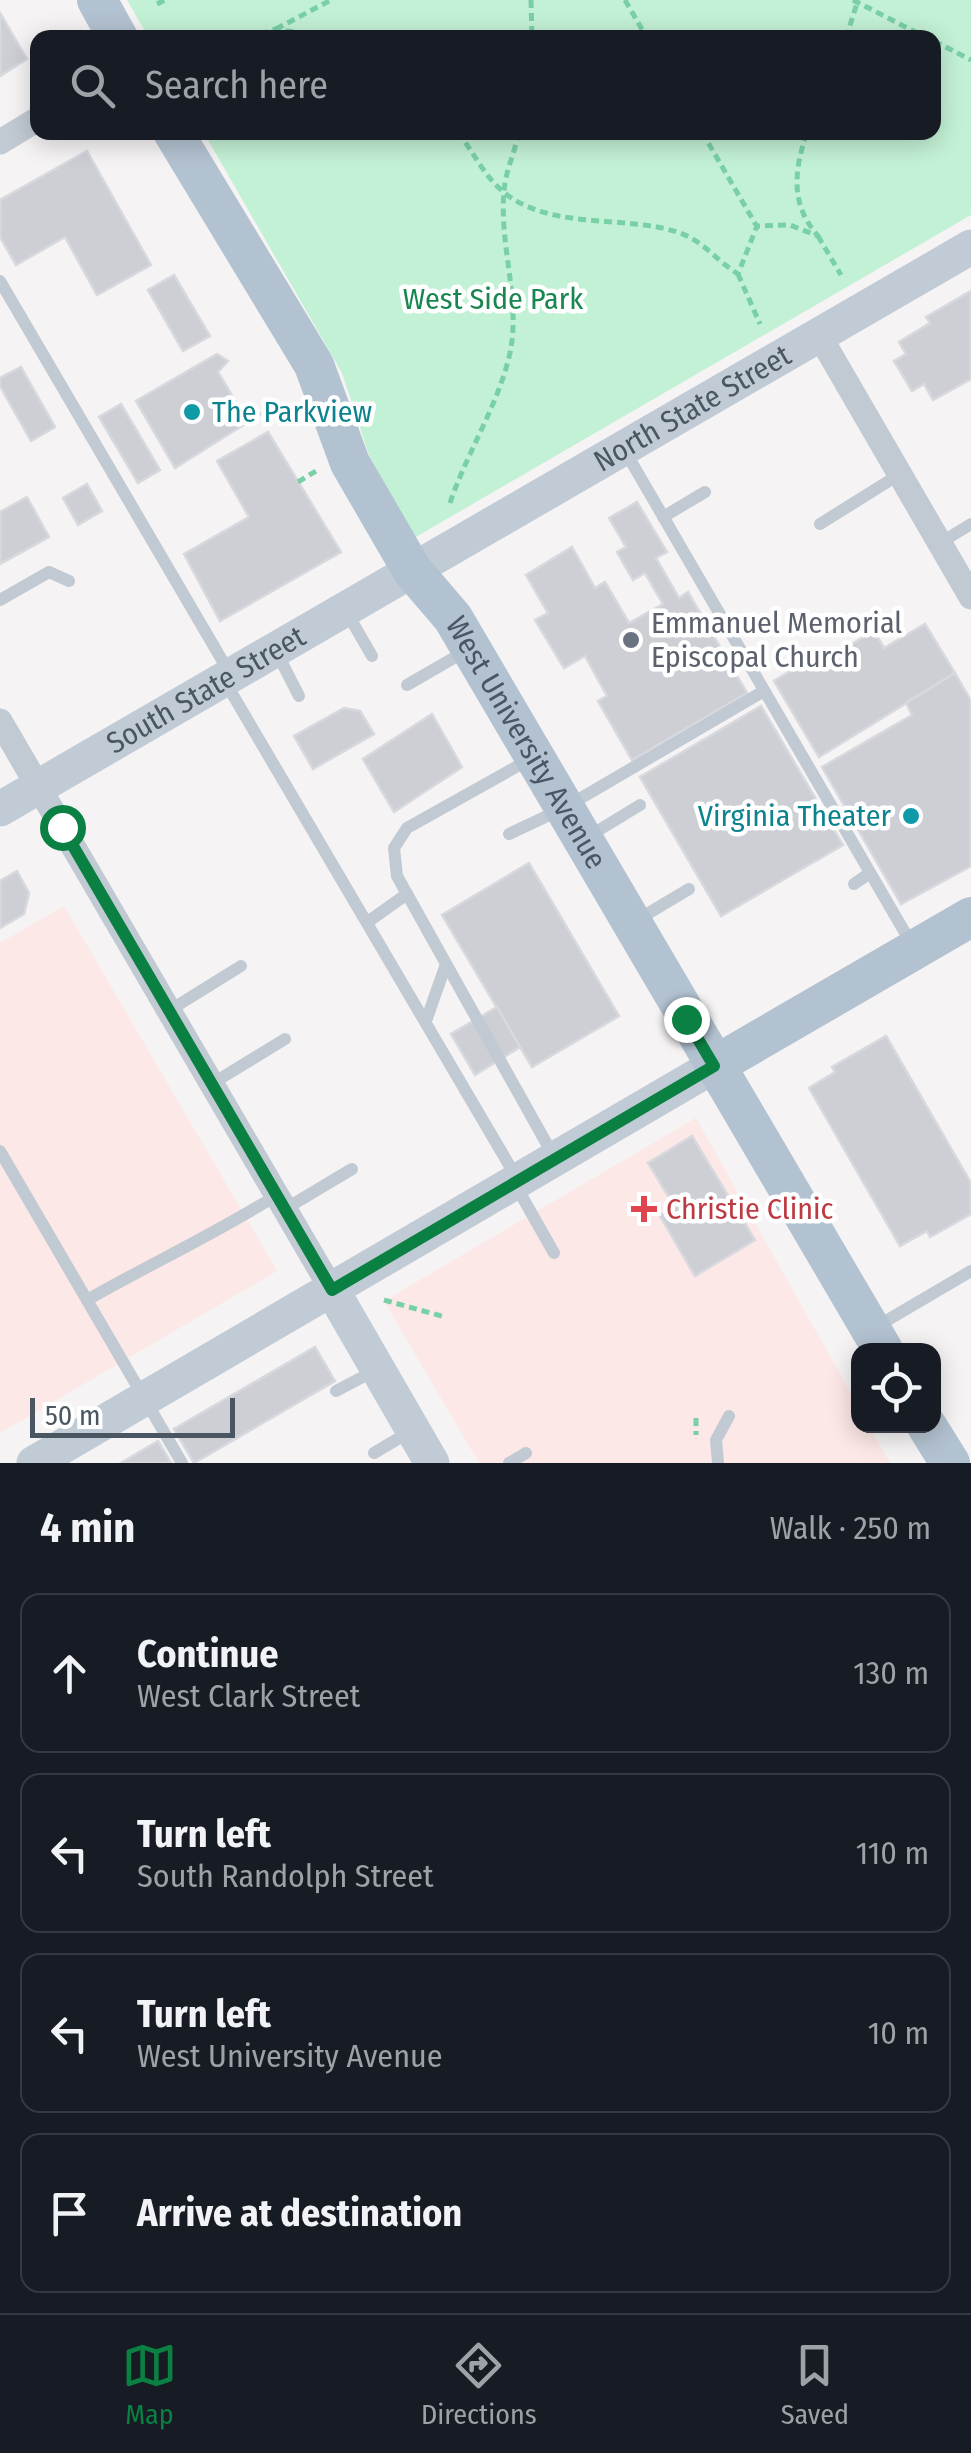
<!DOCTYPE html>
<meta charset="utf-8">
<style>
:root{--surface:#171b24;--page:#20242c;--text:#f1f3f6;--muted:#9ea1a6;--line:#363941;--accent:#0b8043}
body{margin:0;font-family:"Fira Sans Condensed",sans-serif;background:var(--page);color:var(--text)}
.controls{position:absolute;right:30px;bottom:30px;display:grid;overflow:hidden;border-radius:20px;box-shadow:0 5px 25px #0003}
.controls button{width:90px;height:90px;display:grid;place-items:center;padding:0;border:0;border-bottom:2px solid var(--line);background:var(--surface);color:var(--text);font:50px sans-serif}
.scale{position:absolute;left:30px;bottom:25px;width:205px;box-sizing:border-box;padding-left:10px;border:5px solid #4a5661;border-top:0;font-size:28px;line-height:35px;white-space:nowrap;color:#4a5661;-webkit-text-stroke:8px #fff;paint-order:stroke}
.stop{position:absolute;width:30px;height:30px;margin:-22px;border:8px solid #0b8043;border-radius:50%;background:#fff}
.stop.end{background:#0b8043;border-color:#fff;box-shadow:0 2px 10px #0008}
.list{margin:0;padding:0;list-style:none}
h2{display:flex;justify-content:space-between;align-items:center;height:130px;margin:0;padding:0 40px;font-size:42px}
h2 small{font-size:32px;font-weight:400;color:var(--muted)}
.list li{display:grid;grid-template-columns:65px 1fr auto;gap:30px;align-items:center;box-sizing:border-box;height:160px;margin:0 20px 20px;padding:0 20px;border:2px solid var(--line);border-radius:20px}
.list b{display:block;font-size:38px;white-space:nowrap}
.list p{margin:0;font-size:32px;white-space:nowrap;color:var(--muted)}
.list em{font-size:32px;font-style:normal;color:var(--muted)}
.icon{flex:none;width:55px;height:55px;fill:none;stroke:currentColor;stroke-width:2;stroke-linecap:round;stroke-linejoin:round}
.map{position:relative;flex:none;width:971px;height:1463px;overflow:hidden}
.search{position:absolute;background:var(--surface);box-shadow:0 5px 25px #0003;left:30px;right:30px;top:30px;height:110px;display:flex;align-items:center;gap:25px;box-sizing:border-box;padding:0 35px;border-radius:20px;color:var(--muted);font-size:38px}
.sheet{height:850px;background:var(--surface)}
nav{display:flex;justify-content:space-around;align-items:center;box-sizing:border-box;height:140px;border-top:2px solid var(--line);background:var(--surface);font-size:28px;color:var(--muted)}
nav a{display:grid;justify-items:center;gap:5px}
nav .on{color:var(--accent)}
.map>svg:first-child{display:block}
.medical{fill:#fce8e6}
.green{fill:#c3f1d5}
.building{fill:#cdcfd5;stroke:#d7d9de;stroke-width:2.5}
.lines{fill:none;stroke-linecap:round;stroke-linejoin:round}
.path{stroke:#7ad0a6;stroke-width:5;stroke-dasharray:8 5;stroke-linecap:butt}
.lane{stroke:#c1cad2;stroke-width:12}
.street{stroke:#c1cad2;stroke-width:25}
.secondary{stroke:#c1cbd6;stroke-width:35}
.primary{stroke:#b3c2d1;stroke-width:40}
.route{stroke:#0b8043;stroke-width:12}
.culture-dot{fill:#0f9aa8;stroke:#fff;stroke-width:4}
.worship-dot{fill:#6b7280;stroke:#fff;stroke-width:4}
.health-dot{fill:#e0444e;stroke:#fff;stroke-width:4}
.labels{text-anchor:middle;stroke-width:9;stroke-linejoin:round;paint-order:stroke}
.park-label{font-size:30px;fill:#17864f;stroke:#fff}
.street-label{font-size:30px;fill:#4a5661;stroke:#fff}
.culture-label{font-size:30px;fill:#0d838f;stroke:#fff;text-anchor:start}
.worship-label{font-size:30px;fill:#5b616d;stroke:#fff;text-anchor:start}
.health-label{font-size:30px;fill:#be3a42;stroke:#fff;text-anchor:start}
</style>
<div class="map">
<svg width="971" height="1463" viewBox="0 0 971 1463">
<rect width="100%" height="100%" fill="#f5f3f3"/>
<g class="medical">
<polygon points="64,906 277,1271 0,1433 0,943"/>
<polygon points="696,1118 858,1406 858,1426 869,1426 890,1463 479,1463 384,1301"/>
</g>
<polygon class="green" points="127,0 971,0 971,215 414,538 369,455 342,373 204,133 934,132 934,38 149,38"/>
<g class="building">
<polygon points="0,13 27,59 0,76"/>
<polygon points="87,151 151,265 97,295 65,237 16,265 0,237 0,200"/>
<polygon points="174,275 210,336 183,351 148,290"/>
<polygon points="971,291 971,379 933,400 924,384 912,391 894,361 906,354 899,342 930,323 926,317"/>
<polygon points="217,354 228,361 218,372 243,414 252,408 261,414 175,468 136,401"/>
<polygon points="21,367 55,427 31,441 0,386 0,378"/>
<polygon points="121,404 160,470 138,483 99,417"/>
<polygon points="268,432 341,552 220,621 184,554 249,517 217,461"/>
<polygon points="87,484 102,511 78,525 63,498"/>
<polygon points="27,497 49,537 0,564 0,512"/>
<polygon points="637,502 667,552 656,558 679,598 688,592 747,693 632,760 598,701 607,696 585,656 564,668 535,620 548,613 526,575 572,547 595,588 605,582 629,623 663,604 645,573 633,580 617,552 626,547 609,518"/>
<polygon points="925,624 955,673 819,757 774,681 813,657 818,664 874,631 884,648"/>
<polygon points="955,673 971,701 971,866 901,904 822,767 912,715 906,703"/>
<polygon points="761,706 843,845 721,916 640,777"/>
<polygon points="344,708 360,711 374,734 313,769 294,736"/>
<polygon points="432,714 462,767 394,812 363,759"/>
<polygon points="529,863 619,1016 532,1067 442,915"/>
<polygon points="17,871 29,893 24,914 0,928 0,881"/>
<polygon points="497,1007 520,1047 475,1075 451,1034"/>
<polygon points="886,1036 971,1183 971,1214 930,1237 927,1231 900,1246 809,1088 835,1072 832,1067"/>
<polygon points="692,1136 755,1240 695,1276 660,1216 675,1207 648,1163"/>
<polygon points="315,1347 335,1381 194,1463 174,1429"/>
<polygon points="158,1441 171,1463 121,1463"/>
</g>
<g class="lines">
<g class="path">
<polyline points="531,0 532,38"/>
<polyline points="625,0 647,38"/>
<polyline points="853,0 927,38"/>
<polyline points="157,4 165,0"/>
<polyline points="276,29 331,0"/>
<polyline points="248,38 276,29 327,38"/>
<polyline points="846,38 857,3"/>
<polyline points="934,41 971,60"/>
<path d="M458 132C474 153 485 178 506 194 555 231 625 214 680 233 703 241 717 261 738 274L757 226 790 225 818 236C790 204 794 171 807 132"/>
<polyline points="702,132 756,225"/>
<polyline points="818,236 841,275"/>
<polyline points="738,274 760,324"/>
<polyline points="298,482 316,471"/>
<path d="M450 503C467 452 498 406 510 353 521 300 499 245 504 192 505 172 515 152 519 132"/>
<polyline points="384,1300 445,1317"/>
<polyline points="696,1418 696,1435"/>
</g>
<g class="lane">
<polyline points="0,281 229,672"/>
<polyline points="625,451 911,943"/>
<polyline points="663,517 705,492"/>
<polyline points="820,524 900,474"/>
<polyline points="940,543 971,524"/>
<polyline points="0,600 49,572 69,581"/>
<polyline points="346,611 372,656"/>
<polyline points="276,651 299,696"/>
<polyline points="224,680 518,1180"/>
<polyline points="407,685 464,652"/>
<polyline points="532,758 407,828 394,848 397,876 553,1155"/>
<polyline points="509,834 564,808 764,691"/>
<polyline points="586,838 640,805"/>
<polyline points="854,884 870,873"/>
<polyline points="637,920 689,889"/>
<polyline points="369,921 407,894"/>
<polyline points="170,1010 241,966"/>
<polyline points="426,1021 445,967"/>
<polyline points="213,1083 285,1039"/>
<polyline points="0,1151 182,1463"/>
<polyline points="516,1186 554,1253"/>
<polyline points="285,1209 352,1169"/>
<path d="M87 1300C150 1264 215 1234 277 1195"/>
<polyline points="874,1328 971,1271"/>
<polyline points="336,1391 376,1370"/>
<polyline points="374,1453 411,1431"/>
<polyline points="509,1463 526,1453"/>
<polyline points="718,1463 716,1440 729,1416"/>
</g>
<g class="street">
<polyline points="0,142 38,119"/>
<polyline points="819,335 971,597"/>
<polyline points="0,721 332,1290"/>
</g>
<g class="secondary">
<path id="s1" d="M0 809 971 247"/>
<polyline points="332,1290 432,1463"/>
<polyline points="34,1463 714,1066"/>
</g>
<g class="primary">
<polyline points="97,0 118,38"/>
<path id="s2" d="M173 132 314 365 350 463 412 570 453 618 883 1350"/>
<polyline points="714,1066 971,917"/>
<polyline points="927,1426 950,1463"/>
</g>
</g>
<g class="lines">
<polyline class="route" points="62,827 332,1290 714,1066 686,1019"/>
</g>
<g class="culture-dot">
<circle cx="192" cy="412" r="10"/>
<circle cx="911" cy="816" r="10"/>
</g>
<circle class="worship-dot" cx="631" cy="640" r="10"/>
<path class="health-dot" d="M639 1194h10v10h10v10h-10v10h-10v-10h-10v-10h10z"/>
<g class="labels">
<g class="park-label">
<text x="493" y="309">West Side Park</text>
</g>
<g class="street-label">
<text dy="10" stroke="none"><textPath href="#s1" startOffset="800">North State Street</textPath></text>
<text dy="10" stroke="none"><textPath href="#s1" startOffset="238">South State Street</textPath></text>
<text dy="10" stroke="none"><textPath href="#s2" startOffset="708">West University Avenue</textPath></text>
</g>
<g class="culture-label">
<text x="212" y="422">The Parkview</text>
<text x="891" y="826" text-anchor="end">Virginia Theater</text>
</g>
<g class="worship-label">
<text x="651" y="633">Emmanuel Memorial<tspan x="651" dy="34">Episcopal Church</tspan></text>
</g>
<g class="health-label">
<text x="666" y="1219">Christie Clinic</text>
</g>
</g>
</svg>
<div class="controls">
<button><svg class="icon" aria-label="locate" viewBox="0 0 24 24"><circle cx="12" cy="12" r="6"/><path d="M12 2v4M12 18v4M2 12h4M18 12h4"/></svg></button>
</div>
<div class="scale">50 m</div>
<div class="stop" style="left:62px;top:827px"></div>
<div class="stop end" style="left:686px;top:1019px"></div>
<div class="search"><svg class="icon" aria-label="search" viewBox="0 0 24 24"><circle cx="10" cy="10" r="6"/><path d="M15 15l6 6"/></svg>Search here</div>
</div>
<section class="sheet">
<h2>4 min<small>Walk · 250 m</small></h2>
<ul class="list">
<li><svg class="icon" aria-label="ahead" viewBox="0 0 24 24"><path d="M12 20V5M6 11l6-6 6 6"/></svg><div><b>Continue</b><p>West Clark Street</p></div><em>130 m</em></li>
<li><svg class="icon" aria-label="left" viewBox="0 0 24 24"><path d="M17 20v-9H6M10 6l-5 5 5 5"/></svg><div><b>Turn left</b><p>South Randolph Street</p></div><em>110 m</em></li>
<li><svg class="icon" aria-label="left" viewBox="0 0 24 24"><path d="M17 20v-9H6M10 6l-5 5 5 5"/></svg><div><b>Turn left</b><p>West University Avenue</p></div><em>10 m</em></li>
<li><svg class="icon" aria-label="arrive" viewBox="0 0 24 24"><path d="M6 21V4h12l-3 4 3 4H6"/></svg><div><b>Arrive at destination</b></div></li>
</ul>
</section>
<nav>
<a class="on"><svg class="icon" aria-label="map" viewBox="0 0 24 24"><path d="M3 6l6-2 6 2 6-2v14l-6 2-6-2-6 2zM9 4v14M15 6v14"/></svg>Map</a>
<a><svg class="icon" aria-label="directions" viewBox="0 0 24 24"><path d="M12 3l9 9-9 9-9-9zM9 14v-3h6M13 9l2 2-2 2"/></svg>Directions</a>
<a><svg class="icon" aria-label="saved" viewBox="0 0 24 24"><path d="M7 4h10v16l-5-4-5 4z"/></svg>Saved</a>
</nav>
